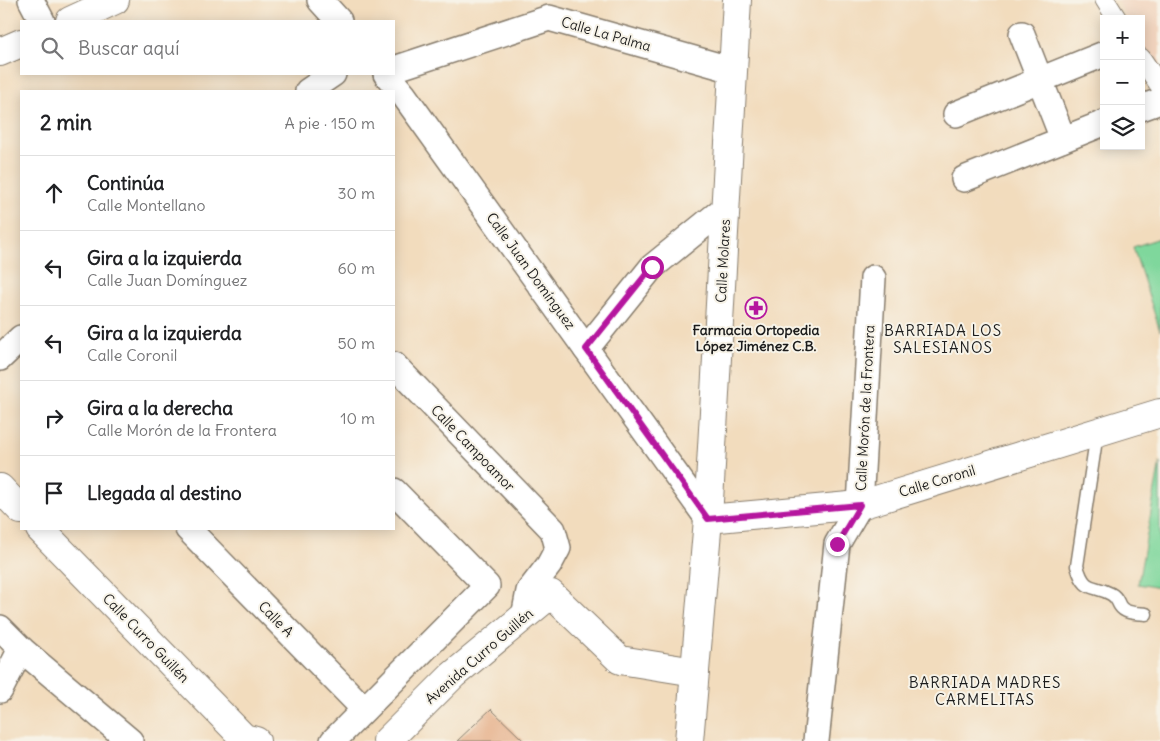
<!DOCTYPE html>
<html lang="es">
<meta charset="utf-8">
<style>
:root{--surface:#fff;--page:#f2f2f2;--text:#202124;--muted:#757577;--line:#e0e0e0}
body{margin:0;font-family:Delius,sans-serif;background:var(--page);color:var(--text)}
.controls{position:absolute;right:15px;top:15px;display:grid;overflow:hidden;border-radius:0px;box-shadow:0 2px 12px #0003}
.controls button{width:45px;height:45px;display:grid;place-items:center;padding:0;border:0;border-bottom:1px solid var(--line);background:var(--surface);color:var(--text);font:25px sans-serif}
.stop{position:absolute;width:15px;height:15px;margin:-11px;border:4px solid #b5179e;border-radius:50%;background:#fff}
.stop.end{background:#b5179e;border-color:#fff;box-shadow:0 1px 5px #0008}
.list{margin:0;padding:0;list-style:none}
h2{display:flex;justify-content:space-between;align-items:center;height:65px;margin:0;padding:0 20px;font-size:21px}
h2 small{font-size:16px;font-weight:400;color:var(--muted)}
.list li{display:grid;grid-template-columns:32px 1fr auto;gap:15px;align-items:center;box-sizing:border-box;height:75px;padding:0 20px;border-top:1px solid var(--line)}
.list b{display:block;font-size:19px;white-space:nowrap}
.list p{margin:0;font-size:16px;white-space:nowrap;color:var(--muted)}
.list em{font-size:16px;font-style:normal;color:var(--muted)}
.icon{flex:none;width:28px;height:28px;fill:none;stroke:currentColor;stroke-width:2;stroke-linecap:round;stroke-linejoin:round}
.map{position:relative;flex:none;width:1160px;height:741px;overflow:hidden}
.search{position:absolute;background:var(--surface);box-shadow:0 2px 12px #0003;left:20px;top:20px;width:375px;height:55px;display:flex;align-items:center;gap:12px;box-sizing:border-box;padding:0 18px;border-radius:0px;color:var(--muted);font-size:19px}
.panel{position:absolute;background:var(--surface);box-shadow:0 2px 12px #0003;left:20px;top:90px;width:375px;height:440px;border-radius:0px}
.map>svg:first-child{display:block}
.built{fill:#f2d4be}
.green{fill:#7fd79c;stroke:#4e7a5c}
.building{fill:#e5ac84}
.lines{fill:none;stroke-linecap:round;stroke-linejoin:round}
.service-casing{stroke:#877c6c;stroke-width:15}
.pedestrian-casing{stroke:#877c6c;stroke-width:21}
.minor-casing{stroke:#877c6c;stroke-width:28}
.tertiary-casing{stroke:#877c6c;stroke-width:30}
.service{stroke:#fff;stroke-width:12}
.pedestrian{stroke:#fff;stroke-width:19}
.minor{stroke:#fff;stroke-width:25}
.tertiary{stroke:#fff;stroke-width:28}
.route{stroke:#b5179e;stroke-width:6}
.labels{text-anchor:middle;stroke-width:4;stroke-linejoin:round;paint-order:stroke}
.street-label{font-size:14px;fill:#1c1c1c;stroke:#f7f3e8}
.poi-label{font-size:14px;font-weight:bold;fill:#1c1c1c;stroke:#f7f3e8}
.neighbourhood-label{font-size:15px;letter-spacing:1px;fill:#1c1c1c;stroke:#f7f3e8}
</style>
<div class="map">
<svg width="1160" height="741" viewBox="0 0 1160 741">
<rect width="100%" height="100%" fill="#f7f3e8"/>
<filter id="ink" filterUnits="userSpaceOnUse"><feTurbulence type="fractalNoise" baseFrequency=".02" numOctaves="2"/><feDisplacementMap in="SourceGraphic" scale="10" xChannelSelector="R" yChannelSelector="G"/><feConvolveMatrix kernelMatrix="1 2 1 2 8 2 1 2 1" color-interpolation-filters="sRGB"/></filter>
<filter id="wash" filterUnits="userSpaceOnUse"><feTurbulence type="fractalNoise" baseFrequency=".0096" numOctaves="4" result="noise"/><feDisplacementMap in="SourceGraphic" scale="20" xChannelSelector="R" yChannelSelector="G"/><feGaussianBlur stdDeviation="1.12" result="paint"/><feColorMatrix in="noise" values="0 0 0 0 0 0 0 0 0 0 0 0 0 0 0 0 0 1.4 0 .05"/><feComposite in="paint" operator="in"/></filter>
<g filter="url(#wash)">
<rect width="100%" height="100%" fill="#f2dcbd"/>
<polygon class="built" points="1117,0 1160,0 1160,77 1141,44 1141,19 1127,19"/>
<g class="green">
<polygon points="1160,238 1160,331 1133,247"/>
<polygon points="1160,462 1160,588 1138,584"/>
</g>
<g id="blocks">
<polygon class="building" points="491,709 524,741 457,741"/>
</g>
</g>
<g filter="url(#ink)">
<use href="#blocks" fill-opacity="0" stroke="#877c6c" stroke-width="1"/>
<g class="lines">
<g class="service-casing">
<path id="service" d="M1097 433 1077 566C1085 593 1092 584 1111 594 1117 597 1117 601 1120 606 1125 614 1137 613 1146 614"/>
</g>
<g class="pedestrian-casing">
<g id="pedestrian">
<polyline points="1105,0 1117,19"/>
<polyline points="1141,58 1160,86"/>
</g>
</g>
<g class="minor-casing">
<g id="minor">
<polyline points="31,0 42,21"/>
<polyline points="320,0 339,21"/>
<polyline points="1022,34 1063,139"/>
<polyline points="394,69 549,18 733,70"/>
<polyline points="386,74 403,94 708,519"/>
<polyline points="308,91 333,74"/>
<polyline points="1141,108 1160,101"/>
<polyline points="956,114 1104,54"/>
<polyline points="964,179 1104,123"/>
<polyline points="586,349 652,267 726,207"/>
<polyline points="0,358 21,338"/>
<polyline points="394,365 553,530 558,548 549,565 529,591 524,617"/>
<polyline points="188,529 364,709"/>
<polyline points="0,628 21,649 130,741"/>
<polyline points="0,690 21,649"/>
<polyline points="333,741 487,586 394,491"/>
<polyline points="816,741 837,544 860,505 873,278"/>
</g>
</g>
<g class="tertiary-casing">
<g id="tertiary">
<polyline points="70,21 115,0"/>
<polyline points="0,52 21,43"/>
<polyline points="0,488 21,510"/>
<polyline points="708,519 860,505 1160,413"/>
<polyline points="40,529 244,738 256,741"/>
<polyline points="387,741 453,675 551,594 620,660 695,672"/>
<polyline points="689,741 708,519 737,0"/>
</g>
</g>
<use href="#service" class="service"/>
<use href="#pedestrian" class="pedestrian"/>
<use href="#minor" class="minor"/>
<use href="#tertiary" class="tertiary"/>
</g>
</g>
<g class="lines" filter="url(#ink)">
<polyline class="route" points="652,267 586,349 708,519 860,505 837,544"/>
</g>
<defs>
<g id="pharmacy-ring" transform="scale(1.125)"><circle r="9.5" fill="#f7f3e8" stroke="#b5179e" stroke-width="1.5"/><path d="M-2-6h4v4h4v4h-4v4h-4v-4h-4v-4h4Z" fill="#b5179e"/></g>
</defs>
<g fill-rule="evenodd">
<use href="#pharmacy-ring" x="756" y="308"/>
</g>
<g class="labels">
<g class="street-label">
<text transform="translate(606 34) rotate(16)" y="5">Calle La Palma</text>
<text transform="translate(723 261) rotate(-87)" y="5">Calle Molares</text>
<text transform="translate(531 271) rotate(54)" y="5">Calle Juan Domínguez</text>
<text transform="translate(865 408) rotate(-87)" y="5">Calle Morón de la Frontera</text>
<text transform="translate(473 448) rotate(46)" y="5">Calle Campoamor</text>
<text transform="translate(937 481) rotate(-17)" y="5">Calle Coronil</text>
<text transform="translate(276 619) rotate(46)" y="5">Calle A</text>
<text transform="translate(146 638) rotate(46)" y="5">Calle Curro Guillén</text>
<text transform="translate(479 656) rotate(-41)" y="5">Avenida Curro Guillén</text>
</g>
<g class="poi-label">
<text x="756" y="335">Farmacia Ortopedia<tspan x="756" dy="16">López Jiménez C.B.</tspan></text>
</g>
<g class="neighbourhood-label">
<text x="943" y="336">BARRIADA LOS<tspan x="943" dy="17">SALESIANOS</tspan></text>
<text x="985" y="688">BARRIADA MADRES<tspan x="985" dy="17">CARMELITAS</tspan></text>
</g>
</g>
</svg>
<div class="controls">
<button>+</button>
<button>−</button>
<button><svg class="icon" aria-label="layers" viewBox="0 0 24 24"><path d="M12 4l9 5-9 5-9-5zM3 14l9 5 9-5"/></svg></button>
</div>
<div class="stop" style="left:652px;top:267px"></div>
<div class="stop end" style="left:837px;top:544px"></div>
<div class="search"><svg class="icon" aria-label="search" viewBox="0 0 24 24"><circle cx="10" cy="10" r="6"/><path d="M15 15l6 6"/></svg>Buscar aquí</div>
<section class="panel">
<h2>2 min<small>A pie · 150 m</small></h2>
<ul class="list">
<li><svg class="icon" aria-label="ahead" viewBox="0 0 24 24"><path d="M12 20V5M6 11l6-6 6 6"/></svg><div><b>Continúa</b><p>Calle Montellano</p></div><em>30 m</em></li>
<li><svg class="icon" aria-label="left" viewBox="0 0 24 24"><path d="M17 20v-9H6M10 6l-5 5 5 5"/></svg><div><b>Gira a la izquierda</b><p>Calle Juan Domínguez</p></div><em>60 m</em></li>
<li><svg class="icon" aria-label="left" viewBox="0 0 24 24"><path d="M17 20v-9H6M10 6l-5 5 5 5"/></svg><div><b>Gira a la izquierda</b><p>Calle Coronil</p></div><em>50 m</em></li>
<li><svg class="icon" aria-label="right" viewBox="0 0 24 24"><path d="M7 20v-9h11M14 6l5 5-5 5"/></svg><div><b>Gira a la derecha</b><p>Calle Morón de la Frontera</p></div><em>10 m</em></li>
<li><svg class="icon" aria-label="arrive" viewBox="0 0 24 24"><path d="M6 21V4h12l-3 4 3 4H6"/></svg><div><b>Llegada al destino</b></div></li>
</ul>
</section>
</div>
